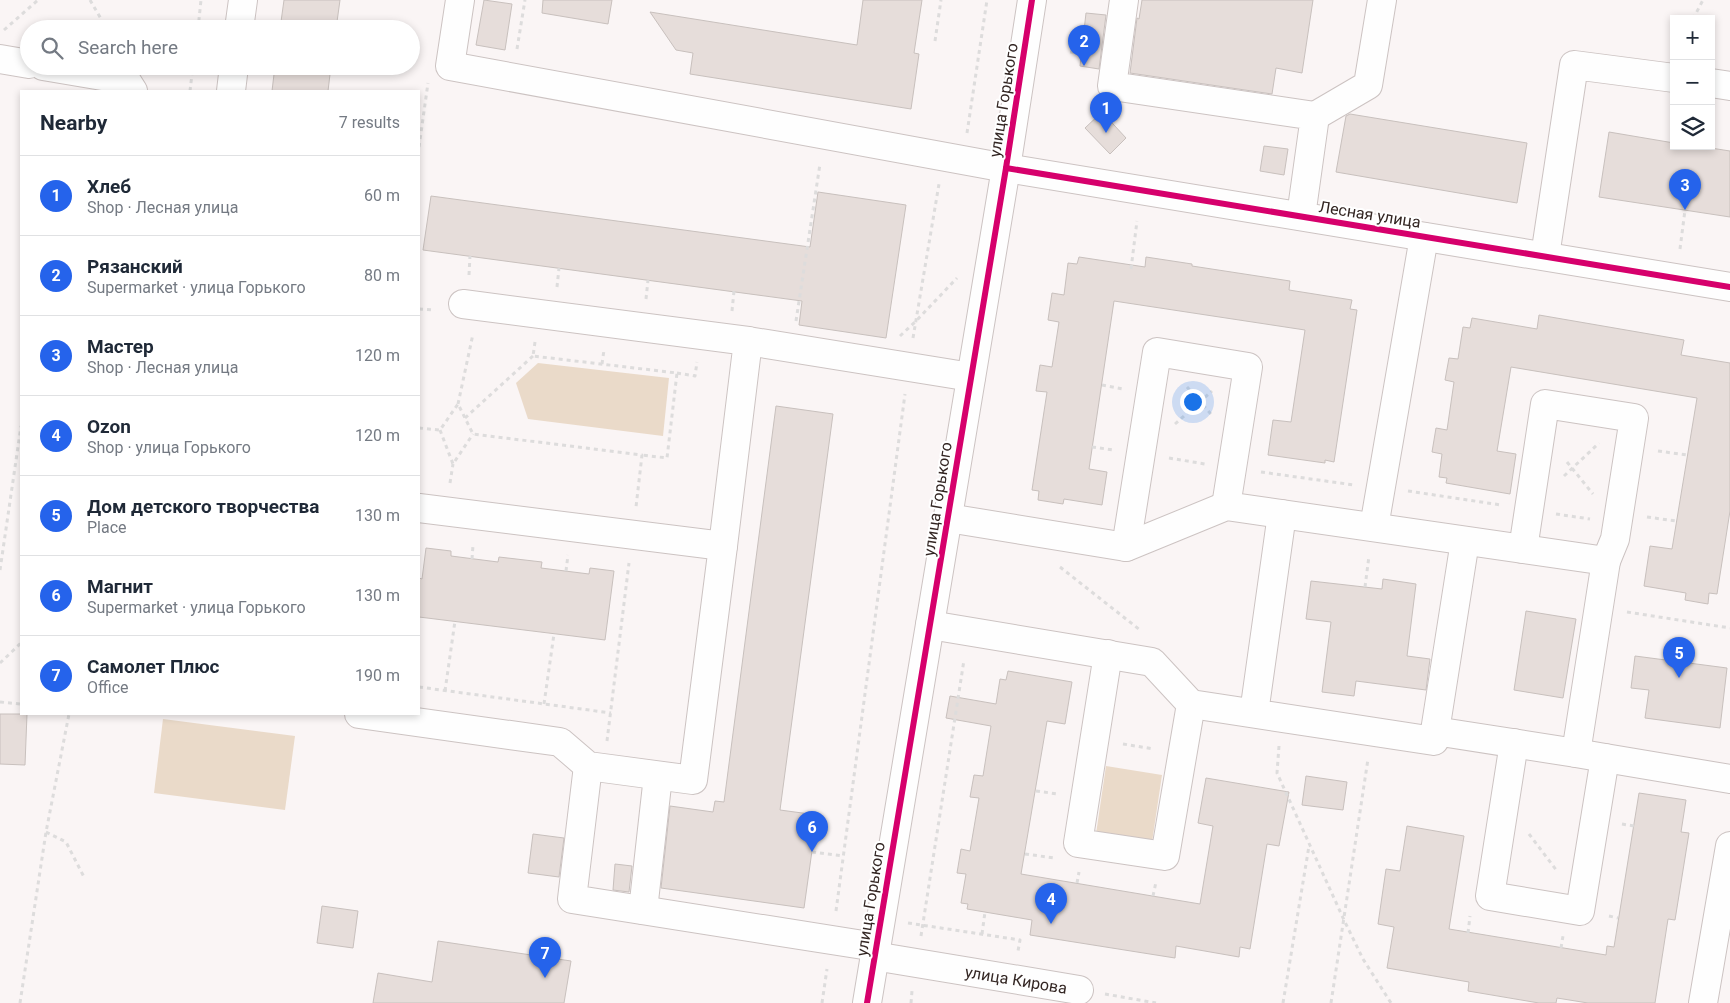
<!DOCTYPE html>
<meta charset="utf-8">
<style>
:root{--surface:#fff;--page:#f2f2f3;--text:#1f2937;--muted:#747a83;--line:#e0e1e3;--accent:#2563eb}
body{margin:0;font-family:Roboto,sans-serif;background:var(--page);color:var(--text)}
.controls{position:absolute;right:15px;top:15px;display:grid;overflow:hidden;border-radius:0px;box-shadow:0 2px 8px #0003}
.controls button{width:45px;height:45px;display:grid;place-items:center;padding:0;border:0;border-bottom:1px solid var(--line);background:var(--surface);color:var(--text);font:25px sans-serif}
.you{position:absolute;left:1192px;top:401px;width:18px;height:18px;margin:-12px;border:4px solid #fff;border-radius:50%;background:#1a73e8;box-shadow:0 0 0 8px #1a73e833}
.badge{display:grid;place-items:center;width:32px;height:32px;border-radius:50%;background:var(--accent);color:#fff;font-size:16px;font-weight:700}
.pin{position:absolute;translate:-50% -41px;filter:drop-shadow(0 1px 2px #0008)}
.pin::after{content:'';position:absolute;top:26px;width:18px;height:15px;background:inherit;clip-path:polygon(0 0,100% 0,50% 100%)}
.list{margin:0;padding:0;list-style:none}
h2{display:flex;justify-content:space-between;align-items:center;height:65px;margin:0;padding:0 20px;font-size:21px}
h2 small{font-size:16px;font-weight:400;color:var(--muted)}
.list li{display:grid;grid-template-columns:32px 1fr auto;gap:15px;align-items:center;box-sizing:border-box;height:80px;padding:0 20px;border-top:1px solid var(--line)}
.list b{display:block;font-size:19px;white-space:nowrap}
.list p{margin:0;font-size:16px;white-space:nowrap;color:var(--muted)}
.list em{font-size:16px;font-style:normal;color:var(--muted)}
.icon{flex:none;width:28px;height:28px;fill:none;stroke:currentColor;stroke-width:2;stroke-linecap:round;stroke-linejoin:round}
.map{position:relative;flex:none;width:1730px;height:1003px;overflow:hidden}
.search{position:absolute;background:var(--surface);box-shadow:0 2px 8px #0003;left:20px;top:20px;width:400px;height:55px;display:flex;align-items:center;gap:12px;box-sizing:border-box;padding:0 18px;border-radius:28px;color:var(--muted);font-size:19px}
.panel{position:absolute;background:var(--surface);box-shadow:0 2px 8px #0003;left:20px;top:90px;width:400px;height:625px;border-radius:0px}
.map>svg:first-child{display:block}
.green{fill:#eadac9}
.building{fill:#e6ddda;stroke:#c8c0bd}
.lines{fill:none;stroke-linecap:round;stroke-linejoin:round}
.minor-casing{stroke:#ccc3c2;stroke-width:30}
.path{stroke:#dddcdc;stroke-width:3;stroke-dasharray:4 4;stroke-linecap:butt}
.minor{stroke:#fefefe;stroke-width:28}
.cycleway-casing{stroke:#fff;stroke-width:9}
.cycleway{stroke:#d6006c;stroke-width:6}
.labels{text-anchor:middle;stroke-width:4;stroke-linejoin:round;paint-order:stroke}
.street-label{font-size:16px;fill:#332623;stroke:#fff}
</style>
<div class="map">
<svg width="1730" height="1003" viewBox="0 0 1730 1003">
<rect width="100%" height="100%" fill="#faf5f5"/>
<g class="green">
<polygon points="538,363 669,378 663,436 528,419 516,383"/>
<polygon points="163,719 295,736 285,810 154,793"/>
<polygon points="1106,766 1162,775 1152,842 1096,834"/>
</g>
<g class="building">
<polygon points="284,0 340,0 336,29 280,29"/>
<polygon points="484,0 512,4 505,50 476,45"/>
<polygon points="543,0 612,0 608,24 542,13"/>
<polygon points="863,0 922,0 914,53 919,54 911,109 690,74 693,53 676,50 650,12 857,45"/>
<polygon points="1142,0 1313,0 1302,73 1276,68 1272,94 1130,73 1137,18 1139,19"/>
<polygon points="1086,13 1106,15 1099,69 1080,66"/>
<polygon points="275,66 331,66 328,91 272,91"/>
<polygon points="1102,112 1126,138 1110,154 1085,128"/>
<polygon points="1350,114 1527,143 1517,203 1336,172 1346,116"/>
<polygon points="1609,132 1674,143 1674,146 1698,146 1730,151 1730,217 1599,197"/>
<polygon points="1264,146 1288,149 1284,175 1260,171"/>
<polygon points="818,192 906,205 886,338 799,325 802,301 423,250 431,196 810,247"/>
<polygon points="1079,257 1145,267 1146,257 1192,264 1192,266 1290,281 1289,290 1352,300 1350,309 1357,310 1334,462 1325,460 1325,463 1268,455 1273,420 1291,422 1305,330 1114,301 1089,469 1107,472 1102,505 1064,499 1063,504 1038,500 1039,491 1032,490 1047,392 1036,391 1040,365 1052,367 1059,322 1048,320 1052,293 1064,295 1068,263 1077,264"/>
<polygon points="1539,315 1684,340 1681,355 1730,363 1730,511 1717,594 1709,593 1708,604 1685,600 1686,593 1644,586 1650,546 1672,549 1697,398 1511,367 1497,451 1516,454 1510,494 1446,483 1447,478 1439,477 1442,454 1432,452 1436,428 1447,430 1454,382 1445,380 1449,358 1458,359 1463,327 1470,328 1472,318 1537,329"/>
<polygon points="776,406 833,414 780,810 817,815 804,908 661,888 670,806 713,812 715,801 724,802"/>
<polygon points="426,548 451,551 451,556 498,562 499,557 542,562 541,568 589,574 590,568 614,571 605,640 419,617 419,578 422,579"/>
<polygon points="1383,579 1416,584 1407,656 1430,659 1426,690 1356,681 1354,696 1322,692 1331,622 1306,619 1311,581 1382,589"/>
<polygon points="1526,611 1576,619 1563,698 1514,690"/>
<polygon points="1635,656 1727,668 1720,728 1645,718 1649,690 1631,688"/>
<polygon points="1008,671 1072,682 1065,724 1047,721 1021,874 1200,904 1213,826 1198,823 1206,778 1289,792 1279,846 1267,844 1250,949 1240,947 1239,957 1176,946 1175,958 1030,935 1032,920 967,909 968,904 961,903 966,874 957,873 961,849 970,851 979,798 970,797 974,775 983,776 991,726 946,718 950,696 996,704 1000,679 1006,680"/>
<polygon points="0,714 27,714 25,765 0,764"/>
<polygon points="1306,776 1347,782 1343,810 1302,805"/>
<polygon points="1639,793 1686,800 1681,832 1689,833 1675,920 1668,919 1655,1003 1588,1003 1557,998 1556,1003 1539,1003 1468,991 1469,982 1387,968 1394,927 1378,924 1386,869 1400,871 1407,826 1464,836 1449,929 1606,955 1607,946 1614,947"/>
<polygon points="533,834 564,838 559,877 528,873"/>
<polygon points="615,864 632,866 629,892 613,890"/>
<polygon points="322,906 358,911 353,948 317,943"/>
<polygon points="438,941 571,961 564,1003 373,1003 378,973 432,982"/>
</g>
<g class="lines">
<g class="minor-casing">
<g id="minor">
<polyline points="460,0 450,66 1006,168 1730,287"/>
<polyline points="1124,0 1112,86 1315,116 1301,216"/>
<polyline points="239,29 243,0"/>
<polyline points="0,59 29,64"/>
<polyline points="43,66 126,80 133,91"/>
<polyline points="1711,83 1730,86"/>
<polyline points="231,91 234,66"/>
<polyline points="1315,116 1368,85 1382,0"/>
<polyline points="1545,256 1574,65 1674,78"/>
<polyline points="748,341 971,377"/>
<polyline points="419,508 723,546 748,341 463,304"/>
<polyline points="1374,527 1424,237"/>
<polyline points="1126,547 1157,352 1248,367 1226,506"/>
<polyline points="1523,549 1545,404 1634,418 1615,539 1606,561"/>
<polyline points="930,625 1152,662 1191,704 1434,741 1435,731 1576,753 1606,561 1226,506 1126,547 948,518"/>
<polyline points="1108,654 1078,843 1165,856 1191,704"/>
<polyline points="1254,713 1282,514"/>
<polyline points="359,714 560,742 588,766 693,780 723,546"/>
<polyline points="1435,731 1465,541"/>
<polyline points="1514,743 1490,896 1580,911 1605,758 1576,753"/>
<polyline points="1605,758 1730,779"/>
<polyline points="588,766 572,899 876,947"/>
<polyline points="643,910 658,776"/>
<path id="s1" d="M874 956 1079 990"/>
<polyline points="867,1003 1006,168 1032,0"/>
<polyline points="1703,1003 1730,846"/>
</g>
</g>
<g class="path">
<polyline points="90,0 107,29"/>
<polyline points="1693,19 1703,0"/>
<polyline points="269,23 281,25"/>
<polyline points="198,29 201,0"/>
<polyline points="4,30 38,0"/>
<polyline points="935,41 941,0"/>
<polyline points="517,49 525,0"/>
<polyline points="1070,52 1081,53"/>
<polyline points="190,91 193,66"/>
<polyline points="967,133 987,0"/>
<polyline points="419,147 428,83"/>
<polyline points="1680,249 1685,210"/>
<polyline points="1131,269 1137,221"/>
<polyline points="469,275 470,256"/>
<polyline points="557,287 559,268"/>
<polyline points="646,299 648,280"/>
<polyline points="419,309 435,310"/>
<polyline points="732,311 734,291"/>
<polyline points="796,321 820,164"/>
<polyline points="900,336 916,321 957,278"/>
<polyline points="913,338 939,184"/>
<polyline points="535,342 533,356 677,373 667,458 642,455"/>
<polyline points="602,364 604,350"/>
<polyline points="677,373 695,376 697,362"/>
<polyline points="1102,385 1123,389"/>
<polyline points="1187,387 1211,414"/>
<polyline points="458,404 473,334"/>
<polyline points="465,418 533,356"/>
<polyline points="1175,424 1212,391"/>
<polyline points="419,428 440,430 458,404 473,434 642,455 636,507"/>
<polyline points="440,430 453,464 473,434"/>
<polyline points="1092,447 1114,450"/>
<polyline points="1658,451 1687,455"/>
<polyline points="1169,458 1205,464"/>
<polyline points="1567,462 1593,494"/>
<polyline points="1261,472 1354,485"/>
<polyline points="1564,476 1599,443"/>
<polyline points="450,483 453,464"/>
<polyline points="1408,491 1501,505"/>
<polyline points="1556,514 1590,519"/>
<polyline points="1647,517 1676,521"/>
<polyline points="472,559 473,545"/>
<polyline points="1060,567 1140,630"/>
<polyline points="0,570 21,426"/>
<polyline points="566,571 568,555"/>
<polyline points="1365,587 1369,556"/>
<polyline points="1627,612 1730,628"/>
<polyline points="0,663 21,643"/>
<polyline points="419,687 611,713"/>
<polyline points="445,691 455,621"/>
<polyline points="0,702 21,704"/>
<polyline points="544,704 554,634"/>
<polyline points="607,741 629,563"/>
<polyline points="1123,744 1154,749"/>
<polyline points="1279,746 1277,773 1344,920 1363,959 1391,1003"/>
<polyline points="1036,791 1058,794"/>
<polyline points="1622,824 1634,826"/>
<polyline points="46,832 66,842 85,879"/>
<polyline points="1529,834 1557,871"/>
<polyline points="812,852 843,856"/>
<polyline points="1025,854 1055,858"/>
<polyline points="1077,883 1079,872"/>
<polyline points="1153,896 1156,882"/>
<polyline points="836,911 905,394"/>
<polyline points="1609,916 1618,918"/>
<polyline points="908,923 1020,940 1018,951"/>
<polyline points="1468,933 1470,916"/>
<polyline points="982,934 985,912"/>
<polyline points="921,936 964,660"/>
<polyline points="1561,948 1563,936"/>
<polyline points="1105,994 1156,1003"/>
<polyline points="20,1003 46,832 69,714"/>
<polyline points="822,1003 827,969"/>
<polyline points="911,1003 912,991"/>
<polyline points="1283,1003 1309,846"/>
<polyline points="1331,1003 1368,759"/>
</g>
<use href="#minor" class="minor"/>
<g class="cycleway-casing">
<g id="cycleway">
<polyline points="1006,168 1730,287"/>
<polyline points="867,1003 1006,168 1032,0"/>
</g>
</g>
<use href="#cycleway" class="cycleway"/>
</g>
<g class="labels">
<g class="street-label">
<text transform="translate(1003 100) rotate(-81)" y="6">улица Горького</text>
<text transform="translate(1370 214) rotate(9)" y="6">Лесная улица</text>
<text transform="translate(937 499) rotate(-81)" y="6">улица Горького</text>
<text transform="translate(870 899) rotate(-81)" y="6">улица Горького</text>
<text dy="6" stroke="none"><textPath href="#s1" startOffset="144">улица Кирова</textPath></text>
</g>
</g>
</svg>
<div class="controls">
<button>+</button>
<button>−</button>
<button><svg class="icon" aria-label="layers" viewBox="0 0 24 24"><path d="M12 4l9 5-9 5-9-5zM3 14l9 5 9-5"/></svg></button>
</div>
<div class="you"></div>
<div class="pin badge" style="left:1106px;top:133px">1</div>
<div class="pin badge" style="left:1084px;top:66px">2</div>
<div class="pin badge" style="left:1685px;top:210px">3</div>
<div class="pin badge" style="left:1051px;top:924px">4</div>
<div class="pin badge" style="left:1679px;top:678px">5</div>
<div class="pin badge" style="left:812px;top:852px">6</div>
<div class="pin badge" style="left:545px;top:978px">7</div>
<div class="search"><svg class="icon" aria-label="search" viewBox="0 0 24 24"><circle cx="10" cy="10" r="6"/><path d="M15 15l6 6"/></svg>Search here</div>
<section class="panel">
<h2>Nearby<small>7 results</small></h2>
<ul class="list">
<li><span class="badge">1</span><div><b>Хлеб</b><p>Shop · Лесная улица</p></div><em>60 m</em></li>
<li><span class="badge">2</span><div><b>Рязанский</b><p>Supermarket · улица Горького</p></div><em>80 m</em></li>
<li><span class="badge">3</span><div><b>Мастер</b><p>Shop · Лесная улица</p></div><em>120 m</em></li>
<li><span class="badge">4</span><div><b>Ozon</b><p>Shop · улица Горького</p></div><em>120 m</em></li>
<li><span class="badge">5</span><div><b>Дом детского творчества</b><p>Place</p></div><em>130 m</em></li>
<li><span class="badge">6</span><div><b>Магнит</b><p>Supermarket · улица Горького</p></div><em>130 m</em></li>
<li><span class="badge">7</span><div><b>Самолет Плюс</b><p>Office</p></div><em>190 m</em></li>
</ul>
</section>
</div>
